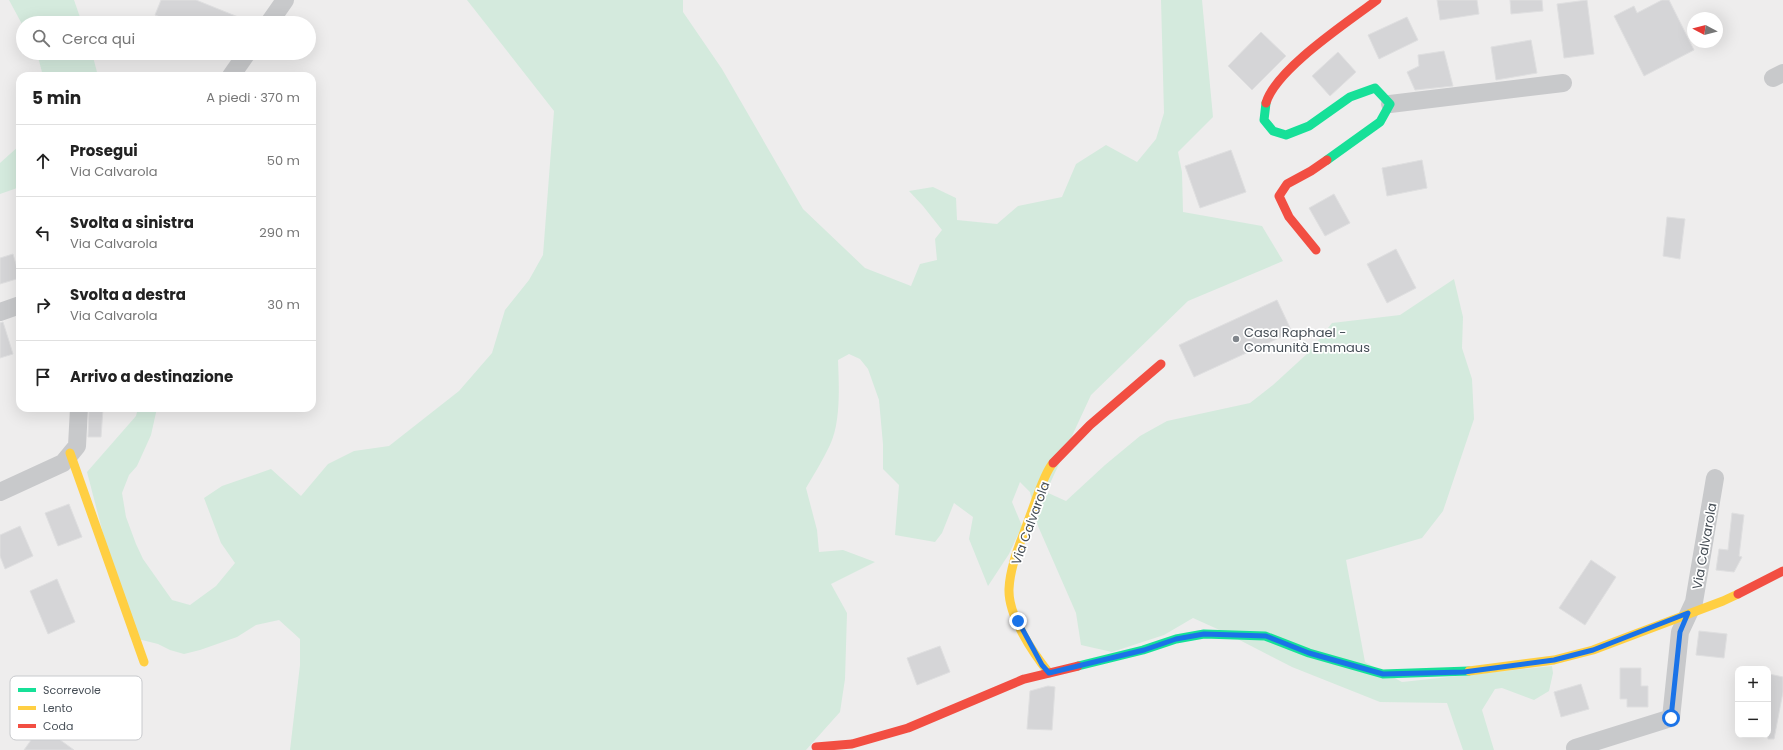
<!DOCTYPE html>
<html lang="it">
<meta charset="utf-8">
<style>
:root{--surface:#fff;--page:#f2f2f2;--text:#222;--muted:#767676;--line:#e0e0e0}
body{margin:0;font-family:Poppins,sans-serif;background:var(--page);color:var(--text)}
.controls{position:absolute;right:12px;bottom:12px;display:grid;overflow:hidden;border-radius:8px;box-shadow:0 4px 16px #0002}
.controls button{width:36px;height:36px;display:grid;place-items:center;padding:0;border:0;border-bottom:1px solid var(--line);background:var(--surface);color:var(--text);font:20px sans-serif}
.compass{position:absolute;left:1687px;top:12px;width:36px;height:36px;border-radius:50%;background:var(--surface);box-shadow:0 4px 16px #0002;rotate:277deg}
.stop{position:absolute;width:12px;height:12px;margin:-9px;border:3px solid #1a73e8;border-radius:50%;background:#fff}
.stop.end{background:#1a73e8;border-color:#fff;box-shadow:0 1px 4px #0008}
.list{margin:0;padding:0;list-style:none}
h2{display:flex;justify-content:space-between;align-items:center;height:52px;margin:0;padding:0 16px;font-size:17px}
h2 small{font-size:13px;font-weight:400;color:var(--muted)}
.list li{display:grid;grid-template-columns:26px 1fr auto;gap:12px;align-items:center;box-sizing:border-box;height:72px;padding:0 16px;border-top:1px solid var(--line)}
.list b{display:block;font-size:15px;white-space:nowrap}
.list p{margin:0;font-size:13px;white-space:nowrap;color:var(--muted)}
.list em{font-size:13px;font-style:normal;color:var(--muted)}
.icon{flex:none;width:22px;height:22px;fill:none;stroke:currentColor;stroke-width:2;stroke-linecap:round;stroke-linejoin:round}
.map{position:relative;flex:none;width:1783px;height:750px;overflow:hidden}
.search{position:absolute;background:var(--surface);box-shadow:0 4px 16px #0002;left:16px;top:16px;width:300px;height:44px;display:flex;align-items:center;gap:10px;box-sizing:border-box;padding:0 14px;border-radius:22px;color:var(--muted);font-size:15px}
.panel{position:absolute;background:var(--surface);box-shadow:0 4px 16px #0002;left:16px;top:72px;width:300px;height:340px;border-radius:12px}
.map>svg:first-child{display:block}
.green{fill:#d4eadd}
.building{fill:#d5d5d7;stroke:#dfdfe0}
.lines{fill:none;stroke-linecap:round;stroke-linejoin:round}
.street{stroke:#c8c9cb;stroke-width:18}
.fast{stroke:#16e098;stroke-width:9}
.slow{stroke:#ffcf43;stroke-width:9}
.jam{stroke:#f24e42;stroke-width:9}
.route{stroke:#1a73e8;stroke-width:5}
.poi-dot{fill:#81868c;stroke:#fff;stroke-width:1.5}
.labels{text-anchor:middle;stroke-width:3.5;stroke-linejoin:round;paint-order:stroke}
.poi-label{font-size:13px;fill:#474f57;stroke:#fff;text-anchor:start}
.street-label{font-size:13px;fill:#474f57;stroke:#fff}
.key{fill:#fff;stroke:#c8cacd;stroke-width:1}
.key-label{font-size:11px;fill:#474f57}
</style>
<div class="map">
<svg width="1783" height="750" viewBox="0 0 1783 750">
<rect width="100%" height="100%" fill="#eeeded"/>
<g class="green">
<polygon points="9,0 74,0 82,23 23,23 23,26"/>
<path d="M467 0H683V12L722 69 803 209 865 268 911 286 920 264 937 260 935 239 942 230 923 206 909 191 933 187 956 198 957 220 997 224 1018 206 1062 197 1076 164 1106 145 1137 162 1156 139 1164 113 1161 0H1202L1213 117 1178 152 1182 172 1183 212 1262 226 1283 261 1188 301 1091 395 1046 492 1066 501 1105 465 1140 436 1167 421 1250 403 1273 385 1308 353 1332 323 1400 315 1454 279 1463 317 1462 348 1472 379 1474 419 1443 511 1422 538 1346 560 1365 662 1402 682 1552 666 1553 673 1549 691 1534 700 1502 688 1495 689 1482 710 1494 750H1463L1447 703 1380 702 1292 667 1224 632 1193 618 1164 635 1112 652 1081 645 1076 613 1038 526 1030 492 1020 482 1012 502 1022 526 1009 554 988 586 969 539 973 517 954 503 942 533 935 542 895 535 899 485 883 469V444L879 400 868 369 860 359 849 354 838 360C839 385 841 422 830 445 823 460 814 474 806 488L817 530 819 552 843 550 875 562 831 584 847 613 845 679 840 712 806 750H290L300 665V639L279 620 256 625 237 637 200 650 184 654 170 650 158 644 130 637 87 472 136 416 138 408H157L151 435 137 466 129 475 122 493 126 517 136 544 143 559 172 600 190 605 216 586 235 563 221 543 204 498 222 486 271 469 301 496 328 464 354 451 389 446 459 391 492 353 505 310 529 280 543 255 554 111Z"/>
<polygon points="37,53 92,53 98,76 43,76"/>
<polygon points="20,145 20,187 0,194 0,163"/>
</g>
<g class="building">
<polygon points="161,0 196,0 253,23 176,23 155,15"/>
<polygon points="1437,0 1477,0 1479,14 1440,20"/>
<polygon points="1510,0 1542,0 1543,11 1511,14"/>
<polygon points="1587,0 1594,54 1564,58 1557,4"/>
<polygon points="1662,0 1669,0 1694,50 1644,76 1614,16 1634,6 1637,13"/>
<polygon points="1407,17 1418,40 1379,59 1368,35"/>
<polygon points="1261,32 1286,56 1252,90 1228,66"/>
<polygon points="1531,40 1537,73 1496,80 1491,47"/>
<polygon points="1444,51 1453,86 1415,90 1407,72 1419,66 1418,55"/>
<polygon points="1338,52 1356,72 1330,96 1312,76"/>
<polygon points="1231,150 1246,192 1200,208 1185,166"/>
<polygon points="1422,160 1427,188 1387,196 1382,168"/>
<polygon points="1334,194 1350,223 1325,236 1309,208"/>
<polygon points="1667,217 1685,219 1680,259 1663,256"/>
<polygon points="1396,249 1416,288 1387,303 1367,264"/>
<polygon points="13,254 20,278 0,284 0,258"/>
<polygon points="1277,300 1292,332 1194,377 1179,345"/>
<polygon points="3,322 13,354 0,358 0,323"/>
<polygon points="89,408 103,408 101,437 88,437"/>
<polygon points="69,504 82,537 58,546 45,513"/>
<polygon points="1732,513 1744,515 1739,556 1742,557 1734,572 1716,570 1719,549 1728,550"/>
<polygon points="20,526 33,556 5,569 0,556 0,535"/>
<polygon points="1591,560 1616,577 1585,625 1559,608"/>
<polygon points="57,579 75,622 48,634 30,591"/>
<polygon points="1699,631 1727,634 1724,658 1696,655"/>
<polygon points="940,646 950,672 917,685 907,658"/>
<polygon points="1620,668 1641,668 1641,686 1648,686 1648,707 1627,707 1627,699 1620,699"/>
<polygon points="1769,674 1783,677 1783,692 1774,739 1768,739"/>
<polygon points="1581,684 1589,709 1561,717 1554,692"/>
<polygon points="1048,686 1055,687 1052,730 1027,729 1030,691"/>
<polygon points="41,726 74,750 24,750"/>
</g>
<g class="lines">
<g class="street">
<polyline points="269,23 285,0"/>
<polyline points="231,76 247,53"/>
<polyline points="1773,78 1783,73"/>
<polyline points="1390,104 1563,83"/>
<polyline points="0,312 20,305"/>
<polyline points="0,492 63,463 77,446 79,408"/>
<polyline points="1575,748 1671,718 1680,632 1694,602 1715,478"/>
</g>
<g class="fast">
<polyline points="1266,103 1264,120 1273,131 1286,135 1309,126 1350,97 1375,88 1390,104 1380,122 1327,160"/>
<polyline points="1078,666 1143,650 1176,639 1204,634 1265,636 1309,653 1383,674 1469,671"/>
</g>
<g class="slow">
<polyline points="70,453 144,662"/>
<polyline points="1469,671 1554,660 1593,650 1723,601 1738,594"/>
<path d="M1049 673C1033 653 1008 616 1009 589 1010 565 1022 539 1030 516 1035 503 1044 473 1053 463"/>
</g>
<g class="jam">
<path d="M1266 103C1276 69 1348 22 1377 0"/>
<polyline points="1316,250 1289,217 1279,196 1287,184 1311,171 1327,160"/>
<polyline points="1053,463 1090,425 1161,364"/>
<polyline points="1738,594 1783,571"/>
<polyline points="816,747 852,744 908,728 1024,679 1078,666"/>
</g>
</g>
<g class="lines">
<polyline class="route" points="1018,621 1042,665 1049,673 1144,650 1176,639 1204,634 1266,636 1309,653 1383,674 1464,672 1554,660 1593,650 1688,613 1680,632 1671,718"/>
</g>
<circle class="poi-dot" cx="1236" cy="339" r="4"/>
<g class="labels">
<g class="poi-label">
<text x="1244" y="337">Casa Raphael -<tspan x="1244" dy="15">Comunità Emmaus</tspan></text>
</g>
<g class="street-label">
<text transform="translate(1030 523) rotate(-70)" y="5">Via Calvarola</text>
<text transform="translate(1704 546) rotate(-80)" y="5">Via Calvarola</text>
</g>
</g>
<rect x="10" y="676" width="132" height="64" rx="6" class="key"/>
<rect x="18" y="688" width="18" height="4" fill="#16e098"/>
<rect x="18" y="706" width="18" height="4" fill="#ffcf43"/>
<rect x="18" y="724" width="18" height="4" fill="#f24e42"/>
<g class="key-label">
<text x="43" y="694">Scorrevole</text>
<text x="43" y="712">Lento</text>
<text x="43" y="730">Coda</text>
</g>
</svg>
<div class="controls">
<button>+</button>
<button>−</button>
</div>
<svg class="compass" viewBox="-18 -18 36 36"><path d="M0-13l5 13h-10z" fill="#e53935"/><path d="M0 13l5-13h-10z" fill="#767676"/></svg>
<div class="stop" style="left:1671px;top:718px"></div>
<div class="stop end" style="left:1018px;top:621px"></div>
<div class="search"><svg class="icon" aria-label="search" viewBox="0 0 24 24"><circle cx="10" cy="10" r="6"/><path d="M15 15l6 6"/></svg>Cerca qui</div>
<section class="panel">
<h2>5 min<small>A piedi · 370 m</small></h2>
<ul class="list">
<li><svg class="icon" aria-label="ahead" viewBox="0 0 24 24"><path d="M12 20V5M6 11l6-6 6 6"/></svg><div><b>Prosegui</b><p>Via Calvarola</p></div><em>50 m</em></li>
<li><svg class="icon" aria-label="left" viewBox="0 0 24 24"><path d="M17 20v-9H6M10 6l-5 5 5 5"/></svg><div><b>Svolta a sinistra</b><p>Via Calvarola</p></div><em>290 m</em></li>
<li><svg class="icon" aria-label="right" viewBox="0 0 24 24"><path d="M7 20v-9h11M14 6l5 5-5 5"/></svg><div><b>Svolta a destra</b><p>Via Calvarola</p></div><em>30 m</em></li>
<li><svg class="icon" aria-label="arrive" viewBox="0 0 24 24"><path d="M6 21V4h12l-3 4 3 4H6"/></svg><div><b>Arrivo a destinazione</b></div></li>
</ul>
</section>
</div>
